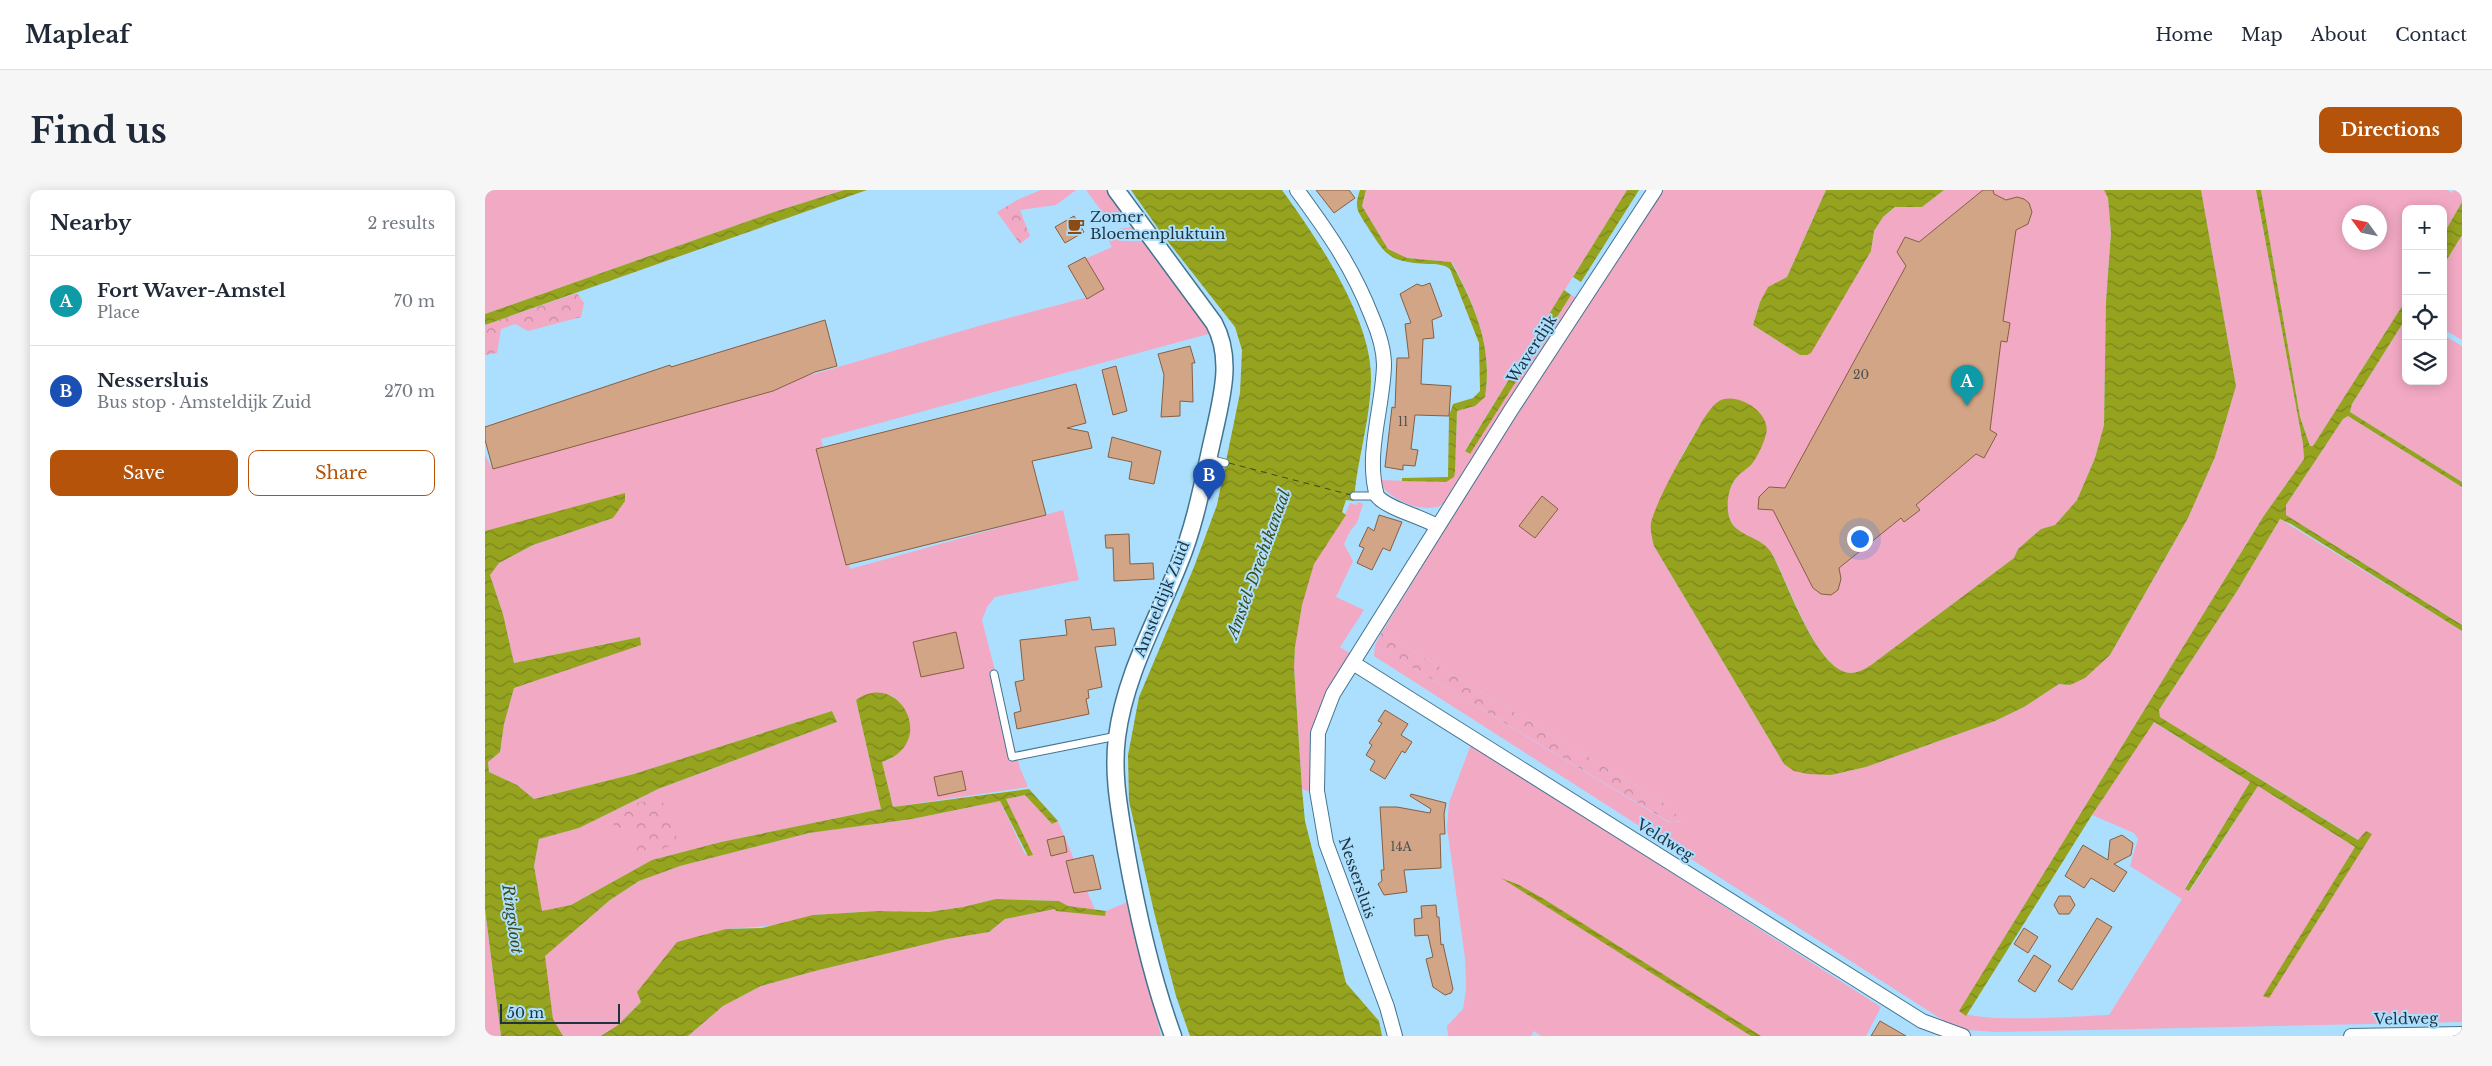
<!DOCTYPE html>
<meta charset="utf-8">
<style>
:root{--surface:#fff;--page:#f6f6f7;--text:#1f2937;--muted:#747a83;--line:#e0e1e3;--accent:#b45309}
body{margin:0;font-family:"Libre Baskerville",serif;background:var(--page);color:var(--text)}
.controls{position:absolute;right:15px;top:15px;display:grid;overflow:hidden;border-radius:10px;box-shadow:0 2px 12px #0003}
.controls button{width:45px;height:45px;display:grid;place-items:center;padding:0;border:0;border-bottom:1px solid var(--line);background:var(--surface);color:var(--text);font:25px sans-serif}
.compass{position:absolute;left:1857px;top:15px;width:45px;height:45px;border-radius:50%;background:var(--surface);box-shadow:0 2px 12px #0003;rotate:303deg}
.scale{position:absolute;left:15px;bottom:12px;width:120px;box-sizing:border-box;padding-left:5px;border:2px solid #1e333f;border-top:0;font-size:14px;line-height:18px;white-space:nowrap;color:#1e333f;-webkit-text-stroke:4px #acdffe;paint-order:stroke}
.you{position:absolute;left:1374px;top:348px;width:18px;height:18px;margin:-12px;border:4px solid #fff;border-radius:50%;background:#1a73e8;box-shadow:0 0 0 8px #1a73e833}
.badge{display:grid;place-items:center;width:32px;height:32px;border-radius:50%;background:var(--accent);color:#fff;font-size:16px;font-weight:700}
.pin{position:absolute;translate:-50% -41px;filter:drop-shadow(0 1px 2px #0008)}
.pin::after{content:'';position:absolute;top:26px;width:18px;height:15px;background:inherit;clip-path:polygon(0 0,100% 0,50% 100%)}
.list{margin:0;padding:0;list-style:none}
h2{display:flex;justify-content:space-between;align-items:center;height:65px;margin:0;padding:0 20px;font-size:21px}
h2 small{font-size:16px;font-weight:400;color:var(--muted)}
.list li{display:grid;grid-template-columns:32px 1fr auto;gap:15px;align-items:center;box-sizing:border-box;height:90px;padding:0 20px;border-top:1px solid var(--line)}
.list b{display:block;font-size:19px;white-space:nowrap}
.list p{margin:0;font-size:16px;white-space:nowrap;color:var(--muted)}
.list em{font-size:16px;font-style:normal;color:var(--muted)}
.actions{display:flex;gap:10px;padding:15px 20px}
.actions a{flex:1;padding:11px 0;border:1px solid var(--accent);border-radius:10px;text-align:center;font-size:18px;color:var(--accent)}
.actions .main{background:var(--accent);color:#fff}
.icon{flex:none;width:28px;height:28px;fill:none;stroke:currentColor;stroke-width:2;stroke-linecap:round;stroke-linejoin:round}
.map{position:relative;flex:none;width:1977px;height:846px;overflow:hidden;border-radius:10px}
header{display:flex;align-items:center;gap:30px;box-sizing:border-box;height:70px;padding:0 25px;background:var(--surface);border-bottom:1px solid var(--line)}
header strong{font-size:24px}
nav{display:flex;gap:28px;margin-inline-start:auto;font-size:18px}
.intro{display:flex;align-items:center;justify-content:space-between;box-sizing:border-box;height:120px;padding:0 30px}
h1{margin:0;font-size:35px}
.button{padding:12px 22px;border-radius:10px;background:var(--accent);color:#fff;font-size:18px;font-weight:700}
main{display:flex;gap:30px;padding:0 30px}
aside{flex:1;background:var(--surface);border-radius:10px;box-shadow:0 2px 12px #0003}
.map>svg:first-child{display:block}
.grass{fill:#f2a9c4;fill-rule:evenodd}
.forest{fill:url(#forest-crowns)}
.water{fill:url(#water-waves)}
.lines{fill:none;stroke-linecap:round;stroke-linejoin:round}
.ferry{stroke:#424817;stroke-width:1;stroke-dasharray:6 5;stroke-linecap:butt}
.building{fill:#d2a586;stroke:#875e41}
.service-casing{stroke:#43748f;stroke-width:9}
.minor-casing{stroke:#43748f;stroke-width:16}
.tertiary-casing{stroke:#43748f;stroke-width:19}
.service{stroke:#fff;stroke-width:7}
.minor{stroke:#fff;stroke-width:14}
.tertiary{stroke:#fff;stroke-width:16}
.labels{text-anchor:middle;stroke-width:4;stroke-linejoin:round;paint-order:stroke}
.number-label{font-size:12px;fill:#4b5051}
.poi-label{font-size:15px;fill:#1e333f;stroke:#acdffe;text-anchor:start}
.street-label{font-size:15px;fill:#1e333f;stroke:#acdffe}
.water-label{font-size:16px;font-style:italic;fill:#424817;stroke:#acdffe}
</style>
<header>
<strong>Mapleaf</strong>
<nav><a>Home</a><a>Map</a><a>About</a><a>Contact</a></nav>
</header>
<div class="intro"><h1>Find us</h1><a class="button">Directions</a></div>
<main>
<aside>
<h2>Nearby<small>2 results</small></h2>
<ul class="list">
<li><span class="badge" style="background:#0f9aa8">A</span><div><b>Fort Waver-Amstel</b><p>Place</p></div><em>70 m</em></li>
<li><span class="badge" style="background:#1a4fb4">B</span><div><b>Nessersluis</b><p>Bus stop · Amsteldijk Zuid</p></div><em>270 m</em></li>
</ul>
<div class="actions"><a class="main">Save</a><a>Share</a></div>
</aside>
<div class="map">
<svg width="1977" height="846" viewBox="0 0 1977 846">
<defs>
<pattern id="forest-crowns" width="20" height="18" patternUnits="userSpaceOnUse" patternTransform="scale(1.25)"><rect width="20" height="18" fill="#f2a9c4"/><path d="M2 6a3 3 0 1 1 6 0M12 15a3 3 0 1 1 6 0" fill="none" stroke="#c38aa1"/></pattern>
<pattern id="water-waves" width="16" height="10" patternUnits="userSpaceOnUse" patternTransform="scale(1.25)"><rect width="16" height="10" fill="#96a31f"/><path d="M0 5q4-4 8 0t8 0" fill="none" stroke="#7a851d"/></pattern>
</defs>
<rect width="100%" height="100%" fill="#acdffe"/>
<g class="grass">
<polygon points="0,0 359,0 289,22 0,124"/>
<polygon points="556,0 591,0 571,15 535,20 534,9"/>
<polygon points="601,0 621,0 638,25 626,34"/>
<path d="M881 0H1142L980 260 984 264 1086 105 1092 108 966 305C962 310 958 316 951 317 931 322 902 307 892 290L961 292 970 282 972 221 990 216 1000 207C1008 156 990 116 967 72L922 68 903 59 877 16Z"/>
<path d="M1175 0H1341L1302 87 1283 98 1275 112 1268 135 1315 165H1322L1386 61 1389 41 1398 27 1411 17H1437L1459 0H1619L1623 8 1626 43 1621 111 1619 235 1610 268 1592 310 1570 335 1556 339 1533 359 1529 368 1386 475C1380 479 1373 483 1365 483 1331 481 1302 387 1286 362 1275 346 1253 347 1245 330 1238 313 1245 293 1257 281L1234 211 1218 230 1198 263 1166 331 1169 356 1299 574 1346 585 1381 577 1510 531 1539 517 1574 494 1585 495 1625 465 1703 328 1730 267 1751 196 1716 0H1771L1818 254 1819 269 1778 327 1474 821C1492 834 1596 826 1624 825L1697 709 1645 676 1653 649 1649 643 1607 625 1668 532 1765 592 1700 698 1705 701 1773 596 1870 657 1779 805 1881 642 1874 650 1675 527 1674 520 1752 401 1795 329 1977 441V832L1512 842 1482 840 1467 836 889 466 890 455 1185 633 1196 631 1179 613 897 442 937 377 957 338Z"/>
<path d="M1776 0H1962L1967 3 1968 0H1977V12L1958 45V19H1921V110L1828 256H1825L1815 227ZM1864 22H1894V52H1864Z"/>
<polygon points="648,37 727,143 336,249 365,379 578,320 594,390 510,407 502,417 497,430 535,578 543,597 408,617 397,572 407,569 417,514 406,505 371,510 396,619 236,652 167,670 86,715 57,722 49,676 54,649 94,638 173,599 352,532 347,521 149,584 49,609 32,595 4,582 3,572 15,562 19,534 29,498 155,455 155,447 29,473 18,424 5,385 14,373 48,355 128,328 140,304 0,341 0,265 7,278 497,135 607,106 600,69 627,57 622,47 634,39"/>
<polygon points="1977,45 1977,150 1958,139 1958,76"/>
<polygon points="1921,128 1921,191 1958,191 1958,145 1977,156 1977,292 1865,222 1867,214"/>
<polygon points="1863,226 1977,297 1977,435 1801,325 1801,315 1858,229"/>
<path d="M873 312 878 314 872 333 865 341 859 354 868 371 851 407 879 420 855 457 866 464 839 509 828 603 817 599 809 477C810 446 815 402 829 374 840 353 857 336 865 313L871 315Z"/>
<polygon points="986,554 1396,817 1381,846 1056,846 1049,841 1046,846 963,846 962,836 978,819 981,799 980,768 962,637 964,613"/>
<polygon points="540,605 567,634 573,631 610,720 583,716 574,711 511,709 478,717 444,722 392,721 328,725 295,735 241,739 224,744 133,835 116,846 78,846 68,829 59,766 125,710 154,691 195,676 324,643 427,629 515,611 540,664 547,665 521,609"/>
<polygon points="643,712 676,846 203,846 238,816 276,796 330,781 462,749 504,742 520,729 570,719 620,725 621,721"/>
<polygon points="0,719 16,846 0,846"/>
</g>
<g class="forest">
<polygon points="534,9 535,20 545,46 535,54 512,22"/>
<polygon points="92,103 99,113 96,127 43,141 30,134 16,139 12,163 0,165 0,135"/>
<polygon points="897,442 1179,613 1197,630 1186,633 890,455"/>
<polygon points="177,610 194,653 154,667 139,660 139,655 151,655 147,638 130,646 128,627 155,612"/>
</g>
<g class="water">
<polygon points="359,0 382,0 0,135 0,124 289,22"/>
<path d="M646 0H797C831 47 886 127 886 187 886 229 872 269 869 311L861 310 857 322 861 325 829 374 817 415 810 457 809 477 817 599 820 631 861 793 894 831 897 846H705L691 806 669 722 644 611 643 565 654 507 709 377 732 315 755 203 757 160 750 137 677 44Z"/>
<path d="M875 0H881L877 16 903 59 922 68 966 72C990 116 1008 156 1000 207L990 216 972 221 970 282 969 287 961 292 917 291V288L963 287 964 226 968 214 988 208 995 201 994 153 965 79C958 74 951 74 943 74 904 72 901 66 882 36 872 20 869 18 875 0Z"/>
<polygon points="1142,0 1154,0 1096,92 1088,87"/>
<polygon points="1341,0 1459,0 1437,17 1410,17 1398,27 1389,41 1386,61 1326,163 1322,165 1315,165 1268,135 1275,112 1283,97 1302,87"/>
<path d="M1619 0H1716L1751 196 1730 267 1703 328 1625 465 1600 488 1585 495 1574 494 1539 517 1510 531 1381 577 1346 585 1323 584 1309 581 1299 574 1169 356C1167 348 1164 337 1167 329 1177 299 1199 263 1215 235 1219 228 1227 215 1234 211 1252 201 1287 223 1281 244 1279 253 1272 268 1266 275 1262 279 1256 282 1252 287 1243 297 1241 314 1244 327 1249 346 1276 346 1286 362 1301 388 1331 481 1365 483 1373 483 1380 479 1386 475L1529 368 1533 359 1556 339 1570 335 1592 310 1610 268 1619 235 1621 111 1626 43 1623 8Z"/>
<polygon points="1771,0 1776,0 1815,227 1825,256 1828,256 1921,110 1921,128 1867,214 1865,222 1977,292 1977,297 1863,226 1858,229 1801,315 1801,325 1977,435 1977,441 1806,334 1795,329 1752,401 1674,520 1675,527 1873,650 1881,641 1887,644 1784,808 1778,806 1870,657 1773,596 1704,701 1700,699 1765,592 1669,532 1607,625 1481,826 1474,821 1778,327 1819,269 1818,254"/>
<polygon points="1977,12 1977,45 1958,76 1958,45"/>
<polygon points="1079,100 1086,105 985,264 980,261"/>
<path d="M140 303V311L128 328 48 355 14 373 5 385 18 424 29 473 155 447 156 455 29 498 19 534 15 562 3 572 4 582 32 595 49 609 149 584 347 521 352 532 173 599 94 638 54 649 49 676 57 721 86 715 167 670 236 652 396 619 371 510C414 479 454 553 397 572L408 617 544 599 573 631 567 634 540 605 521 609 548 665 543 666 515 611 427 629 324 643 195 676 154 691 125 710 60 766 68 829 78 846H16L0 719V341Z"/>
<polygon points="1016,688 1034,695 1059,709 1276,846 1266,846"/>
<polygon points="511,709 574,711 583,716 621,721 620,726 571,721 570,719 520,729 504,742 462,749 330,781 276,796 238,816 203,846 116,846 133,835 156,812 152,802 192,752 241,739 277,738 328,725 392,721 444,722 478,717"/>
</g>
<g class="lines">
<polyline class="ferry" points="744,273 866,305"/>
</g>
<g class="building">
<polygon points="831,0 864,0 870,8 849,23"/>
<polygon points="1498,0 1508,0 1509,4 1521,10 1532,7 1539,9 1544,13 1547,22 1543,34 1531,40 1518,131 1525,133 1522,152 1516,151 1505,240 1512,244 1499,268 1491,264 1431,315 1435,320 1419,332 1416,328 1354,378 1356,389 1353,400 1346,405 1336,404 1328,398 1288,320 1273,319 1274,307 1284,297 1300,298 1421,76 1412,62 1420,47 1434,52"/>
<polygon points="589,26 599,42 580,53 570,37"/>
<polygon points="600,67 619,99 602,109 583,76"/>
<polygon points="945,93 957,126 947,130 949,148 938,149 936,194 966,196 964,226 930,225 926,259 933,260 930,276 918,275 918,280 900,277 907,217 910,218 912,168 924,168 920,134 926,133 915,104 932,94 937,96"/>
<polygon points="340,130 352,176 330,182 288,201 8,279 0,250 0,237 185,175 186,177"/>
<polygon points="705,156 710,173 707,173 708,212 695,211 695,226 676,227 679,185 673,164"/>
<polygon points="631,176 642,221 628,225 617,180"/>
<polygon points="591,194 601,233 582,238 603,242 607,258 547,271 561,325 361,375 331,259"/>
<polygon points="627,247 676,261 669,294 644,289 647,272 623,267"/>
<polygon points="1057,306 1073,319 1050,348 1034,336"/>
<polygon points="894,325 917,332 905,361 898,358 887,380 872,373 879,358 874,356 883,337 889,341"/>
<polygon points="644,344 645,374 668,373 669,389 629,391 628,358 621,358 620,345"/>
<polygon points="605,427 607,440 629,438 631,455 610,457 617,497 603,500 604,508 601,509 604,524 532,539 529,523 536,521 530,492 539,490 535,450 582,445 580,430"/>
<polygon points="471,442 479,478 436,487 428,452"/>
<polygon points="900,520 923,534 916,545 927,552 920,563 917,561 900,589 885,580 890,571 881,565 887,555 884,553 897,533 893,531"/>
<polygon points="477,581 481,600 453,606 449,587"/>
<polygon points="926,604 961,613 959,624 960,644 955,644 956,678 919,680 922,702 899,705 893,694 897,691 896,680 899,680 895,617 912,617 945,623 946,619 925,606"/>
<polygon points="1637,645 1648,653 1646,665 1629,674 1642,682 1629,702 1606,688 1599,698 1580,686 1598,655 1623,670 1625,650"/>
<polygon points="579,646 582,662 566,666 562,650"/>
<polygon points="608,665 616,699 589,703 581,671"/>
<polygon points="1574,706 1585,706 1590,715 1584,724 1574,724 1569,715"/>
<polygon points="951,715 952,727 954,727 956,755 958,754 968,799 966,803 960,805 948,797 941,769 948,767 943,745 930,746 929,729 937,728 936,716"/>
<polygon points="1612,728 1627,737 1587,800 1573,791"/>
<polygon points="1539,738 1553,747 1543,763 1529,754"/>
<polygon points="1549,765 1566,776 1550,802 1533,791"/>
<polygon points="1395,831 1421,846 1386,846"/>
</g>
<g class="lines">
<g class="service-casing">
<g id="service">
<polyline points="724,269 740,273"/>
<polyline points="869,306 892,306"/>
<polyline points="509,484 527,567 632,546"/>
</g>
</g>
<g class="minor-casing">
<g id="minor">
<path d="M812 0C843 42 868 78 887 127 893 141 899 159 899 175 898 218 880 264 892 306 903 319 935 326 952 336"/>
<polyline points="868,473 1437,831 1478,846"/>
<polyline points="910,846 902,817 841,653 832,601 833,543 848,504 1026,220 1170,0"/>
<polyline points="1866,846 1977,844"/>
</g>
</g>
<g class="tertiary-casing">
<path id="tertiary" d="M631 0 729 133C748 168 737 206 729 243 719 286 711 333 694 374 671 432 640 485 632 547 627 586 635 622 641 660 652 722 666 786 688 846"/>
</g>
<use href="#service" class="service"/>
<use href="#minor" class="minor"/>
<use href="#tertiary" class="tertiary"/>
</g>
<defs>
<g id="cafe-bare" transform="scale(1.35)"><path d="M-5.5-4.5H6V0H3Q3 3.5 0 3.5H-2.5Q-5.5 3.5-5.5 0ZM3-3.2v2h1.7v-2ZM-6 4.5H4V6H-6Z" fill="#8b4b15" stroke="#acdffe" stroke-width="2.5" paint-order="stroke"/></g>
</defs>
<g fill-rule="evenodd">
<use href="#cafe-bare" x="591" y="36"/>
</g>
<g class="labels">
<g class="number-label">
<text x="1376" y="189">20</text>
<text x="918" y="236">11</text>
<text x="916" y="661">14A</text>
</g>
<g class="poi-label">
<text x="605" y="32">Zomer<tspan x="605" dy="17">Bloemenpluktuin</tspan></text>
</g>
<g class="street-label">
<text transform="translate(1047 159) rotate(-57)" y="5">Waverdijk</text>
<text transform="translate(677 409) rotate(-68)" y="5">Amsteldijk Zuid</text>
<text transform="translate(1180 650) rotate(32)" y="5">Veldweg</text>
<text transform="translate(872 688) rotate(71)" y="5">Nessersluis</text>
<text transform="translate(1921 829) rotate(-1)" y="5">Veldweg</text>
</g>
<g class="water-label">
<text transform="translate(773 374) rotate(-70)" y="6">Amstel-Drechtkanaal</text>
<text transform="translate(28 729) rotate(82)" y="6">Ringsloot</text>
</g>
</g>
</svg>
<div class="controls">
<button>+</button>
<button>−</button>
<button><svg class="icon" aria-label="locate" viewBox="0 0 24 24"><circle cx="12" cy="12" r="6"/><path d="M12 2v4M12 18v4M2 12h4M18 12h4"/></svg></button>
<button><svg class="icon" aria-label="layers" viewBox="0 0 24 24"><path d="M12 4l9 5-9 5-9-5zM3 14l9 5 9-5"/></svg></button>
</div>
<svg class="compass" viewBox="-18 -18 36 36"><path d="M0-13l5 13h-10z" fill="#e53935"/><path d="M0 13l5-13h-10z" fill="#747a83"/></svg>
<div class="scale">50 m</div>
<div class="you"></div>
<div class="pin badge" style="left:1482px;top:216px;background:#0f9aa8">A</div>
<div class="pin badge" style="left:724px;top:310px;background:#1a4fb4">B</div>
</div>
</main>
